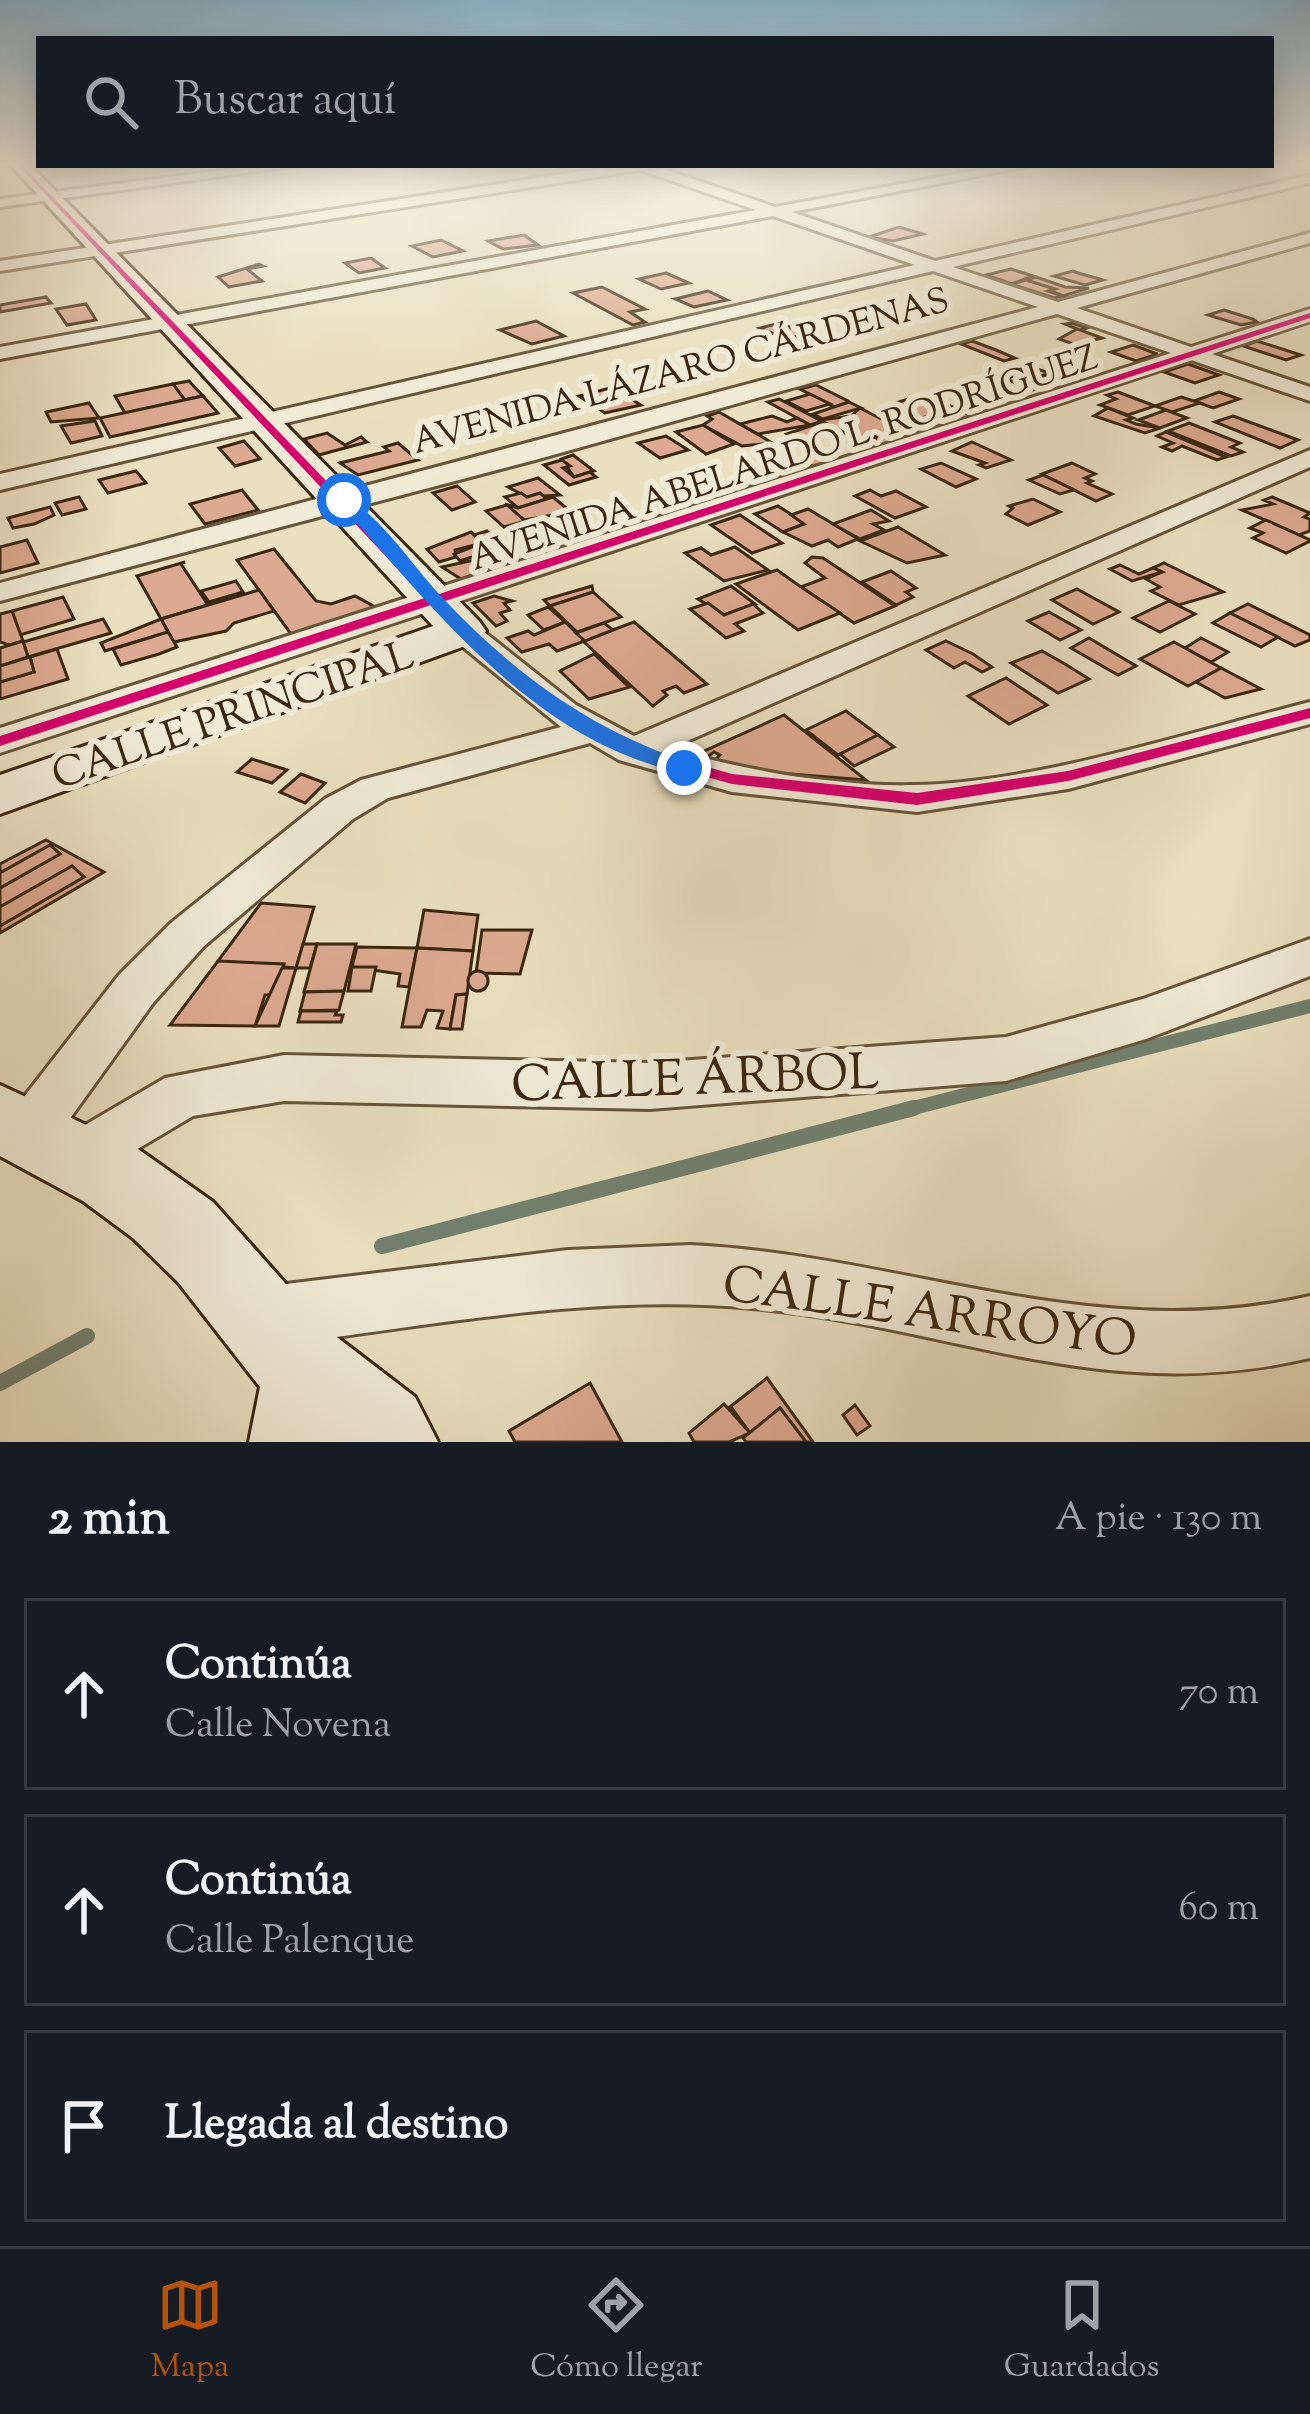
<!DOCTYPE html>
<html lang="es">
<meta charset="utf-8">
<style>
:root{--surface:#171b24;--page:#242831;--text:#f1f3f6;--muted:#9ea1a6;--line:#363941;--accent:#b45309}
body{margin:0;font-family:"Sorts Mill Goudy",serif;background:var(--page);color:var(--text)}
.stop{position:absolute;width:36px;height:36px;margin:-27px;border:9px solid #1a73e8;border-radius:50%;background:#fff}
.stop.end{background:#1a73e8;border-color:#fff;box-shadow:0 3px 12px #0008}
.list{margin:0;padding:0;list-style:none}
h2{display:flex;justify-content:space-between;align-items:center;height:156px;margin:0;padding:0 48px;font-size:51px}
h2 small{font-size:39px;font-weight:400;color:var(--muted)}
.list li{display:grid;grid-template-columns:78px 1fr auto;gap:36px;align-items:center;box-sizing:border-box;height:192px;margin:0 24px 24px;padding:0 24px;border:3px solid var(--line);border-radius:0px}
.list b{display:block;font-size:45px;white-space:nowrap}
.list p{margin:0;font-size:39px;white-space:nowrap;color:var(--muted)}
.list em{font-size:39px;font-style:normal;color:var(--muted)}
.icon{flex:none;width:66px;height:66px;fill:none;stroke:currentColor;stroke-width:2;stroke-linecap:round;stroke-linejoin:round}
.map{position:relative;flex:none;width:1310px;height:1442px;overflow:hidden}
.search{position:absolute;background:var(--surface);box-shadow:0 6px 30px #0003;left:36px;right:36px;top:36px;height:132px;display:flex;align-items:center;gap:30px;box-sizing:border-box;padding:0 42px;border-radius:0px;color:var(--muted);font-size:45px}
.sheet{height:804px;background:var(--surface)}
nav{display:flex;justify-content:space-around;align-items:center;box-sizing:border-box;height:168px;border-top:3px solid var(--line);background:var(--surface);font-size:33px;color:var(--muted)}
nav a{display:grid;justify-items:center;gap:6px}
nav .on{color:var(--accent)}
.map>svg:first-child{display:block}
.lines{fill:none;stroke-linecap:round;stroke-linejoin:round}
.stream-far1{stroke:#72816f;stroke-width:14}
.stream{stroke:#72816f;stroke-width:16}
.building{fill:#dcaa90;stroke:#3a270d;stroke-width:3}
.street-casing{stroke:#66553a;stroke-width:6}
.secondary-casing{stroke:#3a270d;stroke-width:6}
.street{fill:#f1ebd6;fill-rule:evenodd}
.secondary{fill:#f1ebd6;fill-rule:evenodd}
.cycleway-casing{stroke:#f1ebd6;stroke-width:7}
.cycleway{fill:#d6006c;fill-rule:evenodd}
.route{fill:#1a73e8}
.labels{text-anchor:middle;stroke-width:12;stroke-linejoin:round;paint-order:stroke}
.far-street-label{font-size:36px;fill:#3a270d;stroke:#f1ebd6}
.street-label{font-size:42px;fill:#3a270d;stroke:#f1ebd6}
.near-street-label{font-size:51px;fill:#3a270d;stroke:#f1ebd6}
</style>
<div class="map">
<svg width="1310" height="1442" viewBox="0 0 1310 1442">
<rect width="100%" height="100%" fill="#eae0c0"/>
<filter id="stains"><feTurbulence type="fractalNoise" baseFrequency=".00167" numOctaves="4"/><feColorMatrix values="0 0 0 0 .2 0 0 0 0 .09 0 0 0 0 .02 0 0 0 .5 -.17"/></filter>
<radialGradient id="worn" r=".72"><stop offset=".6" stop-color="#630" stop-opacity="0"/><stop offset="1" stop-color="#630" stop-opacity=".3"/></radialGradient>
<g class="lines">
<polyline class="stream-far1" points="902,1111 1310,1006"/>
<g class="stream">
<polyline points="382,1246 914,1108"/>
<polyline points="0,1383 87,1336"/>
</g>
</g>
<g class="building">
<polygon points="899,227 923,234 893,241 869,237"/>
<polygon points="524,235 538,245 503,249 488,241"/>
<polygon points="441,240 463,251 433,257 412,246"/>
<polygon points="371,258 385,268 359,273 345,263"/>
<polygon points="259,264 263,266 247,269 262,281 229,287 218,277"/>
<polygon points="1011,269 1033,276 1012,284 986,275"/>
<polygon points="1073,271 1078,273 1103,280 1085,285 1054,276"/>
<polygon points="666,273 689,283 661,289 639,279"/>
<polygon points="1036,277 1065,287 1089,288 1063,296 1026,280"/>
<polygon points="1026,280 1055,289 1048,291 1063,296 1054,298 1011,284"/>
<polygon points="602,287 645,309 630,312 645,322 633,325 573,293"/>
<polygon points="708,291 727,300 694,307 675,299"/>
<polygon points="46,297 51,303 0,312 0,305"/>
<polygon points="86,304 96,320 67,325 56,309"/>
<polygon points="1224,310 1253,319 1257,322 1241,325 1208,315"/>
<polygon points="536,321 564,336 532,344 500,330"/>
<polygon points="780,323 806,334 786,339 760,328"/>
<polygon points="1072,323 1087,328 1080,330 1102,338 1076,345 1059,339 1077,329 1065,324"/>
<polygon points="972,341 996,350 1015,358 1004,361 961,344"/>
<polygon points="1257,341 1301,355 1286,360 1243,346"/>
<polygon points="1133,345 1157,354 1158,354 1136,361 1111,352"/>
<polygon points="1188,364 1219,375 1195,383 1164,372"/>
<polygon points="1034,368 1050,373 1041,376 1049,379 1037,384 1043,386 1033,390 1006,379"/>
<polygon points="189,381 203,396 184,400 173,384"/>
<polygon points="173,384 185,400 125,413 115,396"/>
<polygon points="816,385 848,401 849,402 834,407 800,389"/>
<polygon points="610,388 618,391 641,405 605,413 579,396"/>
<polygon points="1118,392 1155,406 1128,415 1100,405 1116,399 1107,395"/>
<polygon points="1219,392 1239,399 1213,408 1194,401"/>
<polygon points="810,394 830,404 806,411 786,401"/>
<polygon points="924,394 955,408 919,419 889,405"/>
<polygon points="203,396 218,413 110,437 100,418"/>
<polygon points="1181,397 1200,403 1172,412 1155,406"/>
<polygon points="779,399 820,420 823,421 810,425 768,402"/>
<polygon points="849,402 861,408 823,419 813,414"/>
<polygon points="89,403 99,418 51,422 46,412"/>
<polygon points="860,408 895,426 913,435 874,448 820,420 851,416"/>
<polygon points="955,408 972,416 913,435 895,426"/>
<polygon points="1108,408 1133,418 1126,420 1136,424 1160,428 1145,433 1094,416"/>
<polygon points="1166,410 1187,418 1160,428 1138,420"/>
<polygon points="719,412 764,438 772,443 742,446 703,425 712,419 707,416"/>
<polygon points="772,416 787,422 797,418 810,425 758,434 740,424"/>
<polygon points="1233,416 1298,440 1280,448 1215,422"/>
<polygon points="95,421 102,436 71,443 61,426"/>
<polygon points="819,423 836,431 800,442 787,434"/>
<polygon points="1189,423 1240,443 1231,447 1243,452 1231,456 1168,431"/>
<polygon points="703,425 719,435 734,444 706,454 676,432"/>
<polygon points="1166,432 1226,457 1217,460 1182,446 1172,451 1162,447 1173,443 1157,436"/>
<polygon points="327,433 345,445 361,437 367,442 319,455 304,439"/>
<polygon points="666,436 688,450 660,458 638,443"/>
<polygon points="244,441 260,459 235,466 219,448"/>
<polygon points="972,442 1011,460 986,468 979,465 985,463 952,451"/>
<polygon points="398,443 418,460 358,475 340,463 389,451 384,447"/>
<polygon points="826,450 841,458 814,467 800,459"/>
<polygon points="573,455 594,471 574,477 561,459"/>
<polygon points="562,460 570,466 563,468 574,477 590,472 596,477 569,485 544,465"/>
<polygon points="941,463 976,479 956,487 921,469"/>
<polygon points="1072,463 1095,474 1085,478 1092,481 1087,483 1112,494 1096,501 1042,474"/>
<polygon points="136,471 146,483 108,493 99,480"/>
<polygon points="1043,475 1074,490 1060,494 1029,480"/>
<polygon points="538,478 560,495 527,497 508,487"/>
<polygon points="457,486 475,502 452,510 433,493"/>
<polygon points="242,490 258,510 205,524 190,504"/>
<polygon points="870,490 881,496 896,491 926,507 895,518 855,496"/>
<polygon points="521,493 527,497 540,493 547,499 518,508 505,497"/>
<polygon points="79,497 86,509 62,515 55,503"/>
<polygon points="553,497 571,512 524,520 505,504 518,508"/>
<polygon points="1272,497 1310,513 1304,517 1310,519 1310,531 1299,535 1242,510 1273,504 1264,500"/>
<polygon points="1033,499 1060,512 1028,525 1006,514 1013,508 1009,506"/>
<polygon points="507,505 524,520 526,521 504,527 486,511"/>
<polygon points="778,506 792,515 804,524 783,532 755,514"/>
<polygon points="50,507 54,515 34,524 13,528 8,518"/>
<polygon points="808,509 840,528 858,539 838,547 828,540 812,546 783,532 804,524 791,515"/>
<polygon points="871,510 889,521 873,524 884,530 860,539 833,524"/>
<polygon points="740,515 782,543 752,553 711,525"/>
<polygon points="1266,520 1310,540 1310,541 1286,553 1253,538 1263,533 1250,528"/>
<polygon points="898,527 945,555 907,563 860,541"/>
<polygon points="487,531 509,551 492,556 474,535"/>
<polygon points="471,532 482,543 455,550 456,557 439,562 427,549"/>
<polygon points="27,540 38,563 0,573 0,547"/>
<polygon points="482,543 491,551 460,561 454,554"/>
<polygon points="735,547 768,570 724,581 685,553 701,548 711,555"/>
<polygon points="274,549 316,601 331,604 355,596 375,607 291,634 237,560"/>
<polygon points="812,557 823,558 895,606 854,623 801,587 825,578 805,563"/>
<polygon points="479,559 491,569 461,579 442,567"/>
<polygon points="185,562 181,564 208,605 161,619 137,576"/>
<polygon points="1164,563 1223,592 1179,605 1151,591 1160,587 1146,579 1162,572 1153,568"/>
<polygon points="1120,565 1139,574 1153,568 1162,572 1132,581 1110,569"/>
<polygon points="777,570 801,587 840,613 798,630 736,584"/>
<polygon points="891,571 916,588 906,592 913,597 896,605 862,582"/>
<polygon points="236,581 243,592 209,602 201,591"/>
<polygon points="592,586 593,592 550,606 544,600"/>
<polygon points="731,586 755,604 724,615 698,599"/>
<polygon points="1077,589 1119,612 1093,624 1052,600"/>
<polygon points="259,590 274,611 234,623 226,631 174,642 161,619"/>
<polygon points="593,592 621,617 577,632 550,606"/>
<polygon points="494,596 512,601 504,603 510,610 500,613 507,621 496,626 473,603"/>
<polygon points="63,597 74,619 20,635 12,611"/>
<polygon points="1169,601 1195,614 1160,632 1133,618"/>
<polygon points="708,603 724,615 753,604 763,613 735,624 744,631 726,638 690,609"/>
<polygon points="1248,604 1310,635 1310,640 1295,646 1230,613"/>
<polygon points="548,607 565,622 544,630 528,615"/>
<polygon points="12,611 23,641 9,645 0,642 0,614"/>
<polygon points="1049,612 1081,630 1060,640 1028,621"/>
<polygon points="1230,613 1278,637 1261,647 1213,623"/>
<polygon points="103,619 111,633 28,657 23,642"/>
<polygon points="161,619 168,632 105,651 101,643"/>
<polygon points="565,622 585,641 557,651 549,644 522,652 507,638 528,631 534,635"/>
<polygon points="634,622 707,684 684,693 676,686 663,691 667,695 653,706 583,641"/>
<polygon points="604,623 613,630 585,641 576,633"/>
<polygon points="168,632 177,647 159,654 121,665 113,649"/>
<polygon points="1089,638 1136,666 1118,675 1071,648"/>
<polygon points="1201,638 1228,652 1211,662 1185,648"/>
<polygon points="23,641 28,657 0,666 0,648"/>
<polygon points="946,641 973,654 992,667 982,672 965,662 954,668 926,650"/>
<polygon points="1174,642 1185,648 1221,668 1188,686 1140,659"/>
<polygon points="57,649 68,679 0,699 0,682 34,672 30,657"/>
<polygon points="1042,651 1065,664 1089,679 1058,693 1011,663"/>
<polygon points="594,654 626,684 630,687 589,699 560,671"/>
<polygon points="30,657 34,672 0,682 0,666"/>
<polygon points="1221,668 1261,689 1225,698 1196,682"/>
<polygon points="1006,678 1047,705 1009,724 968,696"/>
<polygon points="846,711 878,735 838,755 806,730"/>
<polygon points="784,715 866,780 754,771 715,760 720,755 714,752 707,757 700,753"/>
<polygon points="878,735 894,747 854,766 840,754"/>
<polygon points="252,759 287,770 272,783 237,772"/>
<polygon points="301,774 325,783 305,803 280,792"/>
<polygon points="46,840 104,872 0,933 0,926 84,877 72,866 0,907 0,888 60,854 50,845 0,873 0,864"/>
<polygon points="50,845 60,854 0,888 0,873"/>
<polygon points="72,866 84,877 0,926 0,907"/>
<polygon points="261,903 314,907 296,968 218,961"/>
<polygon points="424,910 478,915 473,951 417,948"/>
<polygon points="482,930 532,930 520,974 476,973"/>
<polygon points="303,944 317,944 310,968 296,968"/>
<polygon points="317,944 356,944 344,991 304,992"/>
<polygon points="357,947 417,948 409,987 398,986 400,974 352,967"/>
<polygon points="417,948 473,951 467,994 456,995 450,1029 437,1028 443,1011 427,1010 421,1027 402,1027"/>
<polygon points="218,961 284,964 274,995 265,995 255,1026 170,1025"/>
<polygon points="352,967 376,967 371,991 348,991"/>
<polygon points="282,968 296,968 279,1026 255,1026"/>
<circle cx="478" cy="981" r="10"/>
<polygon points="344,991 339,1010 300,1011 305,992"/>
<polygon points="467,994 462,1029 450,1029 456,995"/>
<polygon points="301,1011 337,1011 335,1015 343,1015 341,1022 298,1022"/>
<polygon points="767,1378 813,1442 806,1442 780,1408 750,1433 731,1407 726,1410"/>
<polygon points="590,1383 622,1442 515,1442 509,1431"/>
<polygon points="724,1404 750,1433 729,1442 694,1442 689,1433"/>
<polygon points="855,1405 870,1426 857,1435 843,1415"/>
<polygon points="780,1408 806,1442 746,1442 743,1438"/>
</g>
<g class="lines">
<g class="street-casing">
<g id="street">
<polygon points="264,165 300,165 0,207 0,199"/>
<polygon points="621,165 652,165 775,207 1006,165 1033,165 792,212 935,261 1310,175 1310,183 953,267 1058,302 1310,233 1310,243 1077,308 1191,347 1310,309 1310,321 1212,354 1310,387 1310,401 1191,360 0,753 0,728 1171,353 1057,314 535,460 0,601 0,583 1038,307 933,271 0,490 0,474 915,265 773,216 0,359 0,347 756,210 640,170 0,271 0,261"/>
<path d="M1310 450V467L669 749C747 770 833 787 914 785 1037 783 1190 732 1310 702V724L1068 789 917 812 732 792 619 760 590 743 388 798 353 819 203 947 153 1003 48 1149 29 1157 10 1149 2 1132 10 1115 119 975 171 923 325 799 361 780 561 727 452 638 447 631 452 624H474L576 705 634 736Z"/>
<polygon points="1310,939 1310,976 1146,1039 1006,1081 650,1109 284,1101 193,1116 82,1182 63,1174 55,1156 63,1138 165,1078 284,1055 650,1063 1006,1037 1143,999"/>
<path d="M691 1245C907 1256 1093 1346 1310 1296V1358C1101 1407 953 1326 752 1308 588 1293 423 1327 261 1347L240 1338 231 1317 240 1296 261 1287 568 1250Z"/>
</g>
</g>
<g class="secondary-casing">
<g id="secondary">
<polygon points="8,162 27,162 479,621 486,631 479,641 0,814 0,775 433,626"/>
<polygon points="0,1085 138,1149 213,1202 325,1328 415,1397 438,1442 249,1442 260,1387 178,1282 133,1238 83,1201 0,1156"/>
</g>
</g>
<use href="#street" class="street"/>
<use href="#secondary" class="secondary"/>
<g class="cycleway-casing">
<polygon id="cycleway" points="15,162 19,162 436,595 1310,313 1310,318 442,602 468,628 568,710 637,747 732,774 917,793 1068,771 1310,708 1310,718 1068,781 917,805 732,784 627,755 558,716 458,634 431,605 0,746 0,736 425,598"/>
</g>
<use href="#cycleway" class="cycleway"/>
</g>
<linearGradient id="sky" x2="0" y2="1"><stop stop-color="#88b8d2"/><stop offset="0.45" stop-color="#f6f1e3"/><stop offset="1" stop-color="#f6f1e3" stop-opacity="0"/></linearGradient>
<rect width="1310" height="363" fill="url(#sky)"/>
<path class="route" d="M344 496C380 515 412 565 440 595 510 671 593 732 692 763V773C677 775 662 768 647 763 519 721 426 600 339 503Z"/>
<g class="labels">
<g class="far-street-label">
<text transform="translate(680 369) rotate(-15)" y="13">AVENIDA LÁZARO CÁRDENAS</text>
<text transform="translate(783 456) rotate(-18)" y="13">AVENIDA ABELARDO L. RODRÍGUEZ</text>
</g>
<g class="street-label">
<text transform="translate(232 713) rotate(-19)" y="15">CALLE PRINCIPAL</text>
</g>
<g class="near-street-label">
<text transform="translate(695 1076) rotate(-2)" y="18">CALLE ÁRBOL</text>
<text transform="translate(930 1310) rotate(8)" y="18">CALLE ARROYO</text>
</g>
</g>
<rect width="100%" height="100%" filter="url(#stains)"/>
<rect width="100%" height="100%" fill="url(#worn)"/>
</svg>
<div class="stop" style="left:344px;top:500px"></div>
<div class="stop end" style="left:684px;top:768px"></div>
<div class="search"><svg class="icon" aria-label="search" viewBox="0 0 24 24"><circle cx="10" cy="10" r="6"/><path d="M15 15l6 6"/></svg>Buscar aquí</div>
</div>
<section class="sheet">
<h2>2 min<small>A pie · 130 m</small></h2>
<ul class="list">
<li><svg class="icon" aria-label="ahead" viewBox="0 0 24 24"><path d="M12 20V5M6 11l6-6 6 6"/></svg><div><b>Continúa</b><p>Calle Novena</p></div><em>70 m</em></li>
<li><svg class="icon" aria-label="ahead" viewBox="0 0 24 24"><path d="M12 20V5M6 11l6-6 6 6"/></svg><div><b>Continúa</b><p>Calle Palenque</p></div><em>60 m</em></li>
<li><svg class="icon" aria-label="arrive" viewBox="0 0 24 24"><path d="M6 21V4h12l-3 4 3 4H6"/></svg><div><b>Llegada al destino</b></div></li>
</ul>
</section>
<nav>
<a class="on"><svg class="icon" aria-label="map" viewBox="0 0 24 24"><path d="M3 6l6-2 6 2 6-2v14l-6 2-6-2-6 2zM9 4v14M15 6v14"/></svg>Mapa</a>
<a><svg class="icon" aria-label="directions" viewBox="0 0 24 24"><path d="M12 3l9 9-9 9-9-9zM9 14v-3h6M13 9l2 2-2 2"/></svg>Cómo llegar</a>
<a><svg class="icon" aria-label="saved" viewBox="0 0 24 24"><path d="M7 4h10v16l-5-4-5 4z"/></svg>Guardados</a>
</nav>
